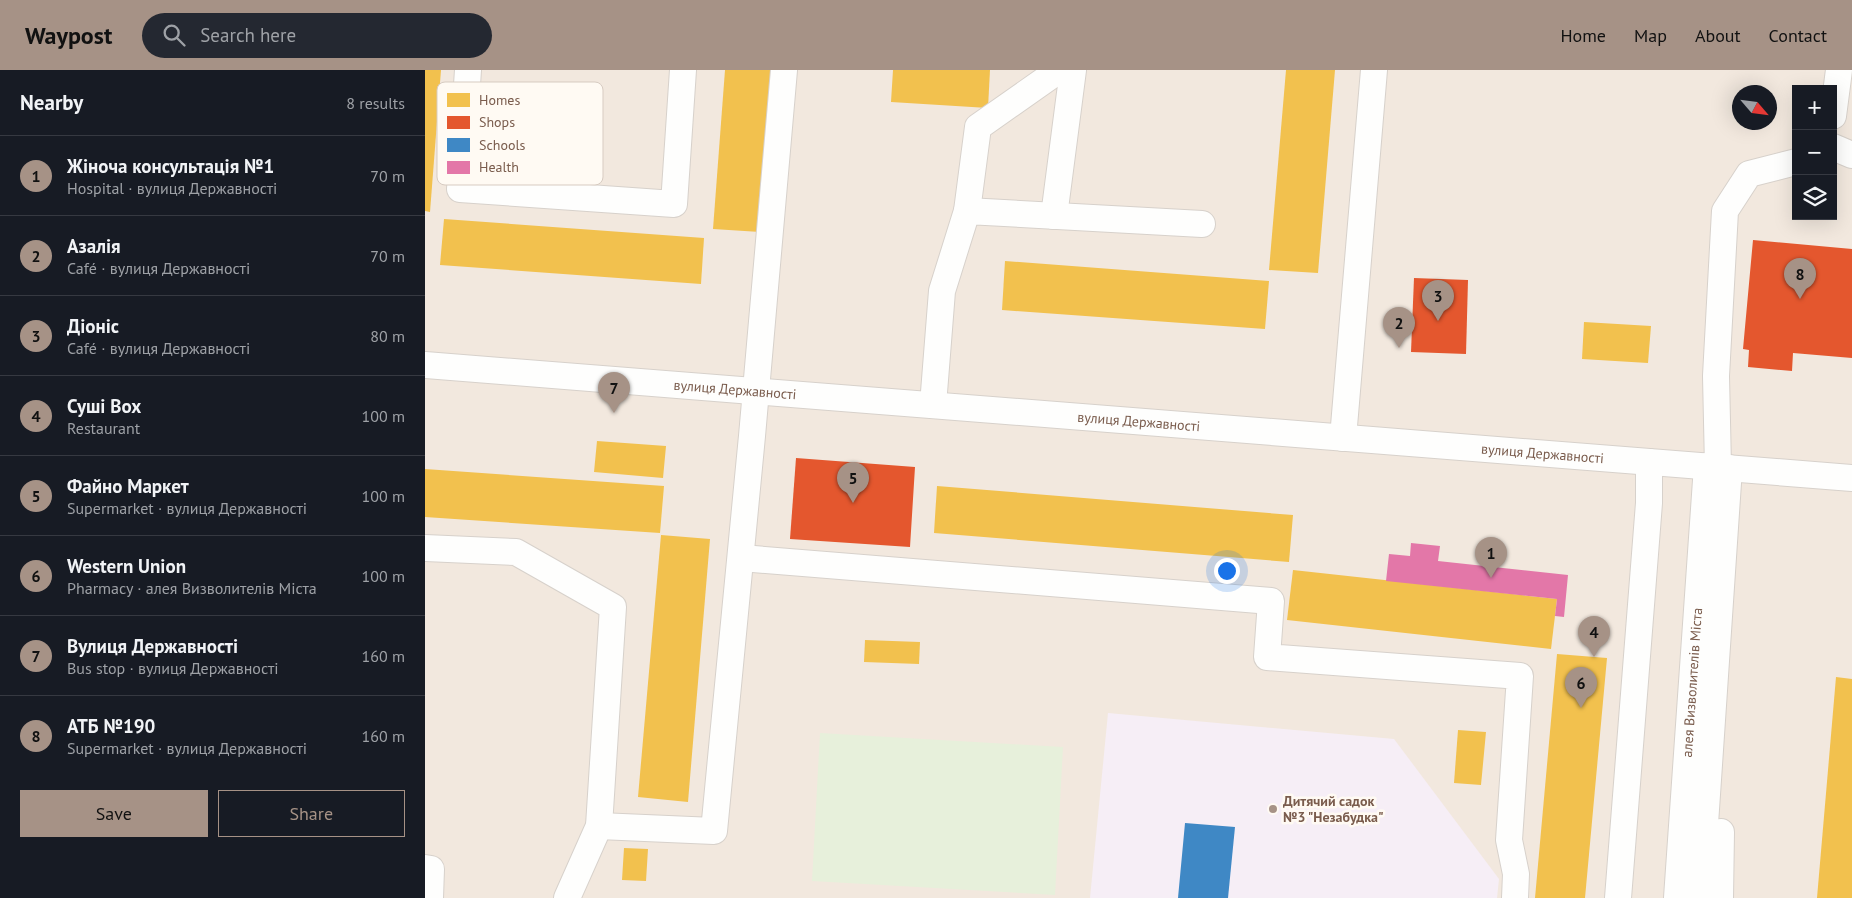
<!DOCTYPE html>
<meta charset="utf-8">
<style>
:root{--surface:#171b24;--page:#242831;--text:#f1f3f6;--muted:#9ea1a6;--line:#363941;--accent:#a69286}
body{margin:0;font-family:"PT Sans",sans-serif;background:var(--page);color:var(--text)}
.controls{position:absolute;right:15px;top:15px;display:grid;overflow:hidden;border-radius:0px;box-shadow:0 5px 20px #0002}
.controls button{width:45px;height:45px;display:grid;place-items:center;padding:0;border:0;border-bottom:1px solid var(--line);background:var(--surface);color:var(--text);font:25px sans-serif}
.compass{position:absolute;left:1307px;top:15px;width:45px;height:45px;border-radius:50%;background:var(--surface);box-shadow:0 5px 20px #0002;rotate:118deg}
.you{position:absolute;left:801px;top:500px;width:18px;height:18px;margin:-12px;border:4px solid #fff;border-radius:50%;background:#1a73e8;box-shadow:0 0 0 8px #1a73e833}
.badge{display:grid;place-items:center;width:32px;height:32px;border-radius:50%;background:var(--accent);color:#111;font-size:16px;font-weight:700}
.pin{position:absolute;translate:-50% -41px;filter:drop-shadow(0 1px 2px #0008)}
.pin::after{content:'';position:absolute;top:26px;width:18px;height:15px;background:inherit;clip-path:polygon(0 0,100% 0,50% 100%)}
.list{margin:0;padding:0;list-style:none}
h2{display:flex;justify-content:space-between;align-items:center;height:65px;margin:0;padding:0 20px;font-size:21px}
h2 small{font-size:16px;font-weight:400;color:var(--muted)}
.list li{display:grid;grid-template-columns:32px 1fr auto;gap:15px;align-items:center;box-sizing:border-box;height:80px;padding:0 20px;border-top:1px solid var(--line)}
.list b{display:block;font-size:19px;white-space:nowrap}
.list p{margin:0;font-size:16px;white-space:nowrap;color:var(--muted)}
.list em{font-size:16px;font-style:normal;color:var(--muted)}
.actions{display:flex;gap:10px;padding:15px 20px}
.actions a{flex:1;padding:11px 0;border:1px solid var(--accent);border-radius:0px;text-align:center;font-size:18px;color:var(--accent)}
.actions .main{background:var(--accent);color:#111}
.icon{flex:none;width:28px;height:28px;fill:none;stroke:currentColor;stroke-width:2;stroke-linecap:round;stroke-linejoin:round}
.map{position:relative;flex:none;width:1427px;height:828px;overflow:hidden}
header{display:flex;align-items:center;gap:30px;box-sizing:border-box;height:70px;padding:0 25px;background:var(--accent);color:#111}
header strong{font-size:24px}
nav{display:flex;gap:28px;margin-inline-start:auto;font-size:18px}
.search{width:350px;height:45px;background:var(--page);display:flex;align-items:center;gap:12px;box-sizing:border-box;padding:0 18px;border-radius:28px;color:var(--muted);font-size:19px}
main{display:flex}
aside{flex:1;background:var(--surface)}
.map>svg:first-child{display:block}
.residential{fill:#f2e8de;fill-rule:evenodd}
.education{fill:#f6eef6}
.green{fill:#e7f0db}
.homes{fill:#f2c14e}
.shops{fill:#e4572e}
.schools{fill:#3f88c5}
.health{fill:#e377a8}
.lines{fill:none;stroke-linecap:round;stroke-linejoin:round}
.minor-casing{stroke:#d7d1cb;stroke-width:28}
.minor{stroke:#fefefd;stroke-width:26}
.poi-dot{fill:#a69286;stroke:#fffaf3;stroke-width:2}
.labels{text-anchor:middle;stroke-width:5;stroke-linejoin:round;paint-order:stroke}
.street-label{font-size:14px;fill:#7a5c4d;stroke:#fffaf3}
.poi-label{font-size:14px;font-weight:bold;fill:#7a5c4d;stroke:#fffaf3;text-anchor:start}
.key{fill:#fffaf3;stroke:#d7cbc1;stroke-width:1}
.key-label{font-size:14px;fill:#7a5c4d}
</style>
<header>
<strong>Waypost</strong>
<div class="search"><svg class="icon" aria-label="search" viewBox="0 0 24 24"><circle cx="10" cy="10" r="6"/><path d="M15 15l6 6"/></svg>Search here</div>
<nav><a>Home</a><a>Map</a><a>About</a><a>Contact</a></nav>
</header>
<main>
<aside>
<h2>Nearby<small>8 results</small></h2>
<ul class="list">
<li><span class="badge">1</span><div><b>Жіноча консультація №1</b><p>Hospital · вулиця Державності</p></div><em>70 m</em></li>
<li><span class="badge">2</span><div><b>Азалія</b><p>Café · вулиця Державності</p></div><em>70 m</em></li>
<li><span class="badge">3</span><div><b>Діоніс</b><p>Café · вулиця Державності</p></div><em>80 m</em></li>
<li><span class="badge">4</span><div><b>Суші Box</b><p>Restaurant</p></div><em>100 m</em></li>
<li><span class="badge">5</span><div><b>Файно Маркет</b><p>Supermarket · вулиця Державності</p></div><em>100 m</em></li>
<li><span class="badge">6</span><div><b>Western Union</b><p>Pharmacy · алея Визволителів Міста</p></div><em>100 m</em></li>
<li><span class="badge">7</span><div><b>Вулиця Державності</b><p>Bus stop · вулиця Державності</p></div><em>160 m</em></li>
<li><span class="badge">8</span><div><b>АТБ №190</b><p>Supermarket · вулиця Державності</p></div><em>160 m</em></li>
</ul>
<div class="actions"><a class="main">Save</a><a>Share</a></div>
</aside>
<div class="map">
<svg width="1427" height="828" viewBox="0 0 1427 828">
<rect width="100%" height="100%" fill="#f9f5f0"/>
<path class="residential" d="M0 0H1427V828H0ZM1371 19H1408V146H1371ZM1314 22H1344V52H1314Z"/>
<polygon class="education" points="683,643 969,669 1074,809 1072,828 665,828"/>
<polygon class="green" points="395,663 638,677 630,825 387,811"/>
<g class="homes">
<polygon points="0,0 16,0 5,142 0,141"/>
<polygon points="300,0 347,0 335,162 288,159"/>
<polygon points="468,0 565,0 563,38 466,32"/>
<polygon points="861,0 910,0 893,203 844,200"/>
<polygon points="19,149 279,168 276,214 15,195"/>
<polygon points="580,191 844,211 840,259 577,240"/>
<polygon points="1159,252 1226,256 1223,293 1157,289"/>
<polygon points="172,371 241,376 238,408 169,402"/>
<polygon points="0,399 239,416 235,463 0,447"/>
<polygon points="512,416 868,445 864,492 509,463"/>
<polygon points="236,465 285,469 263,732 213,727"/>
<polygon points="868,500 1132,529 1126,579 862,550"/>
<polygon points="440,570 495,572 494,594 439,592"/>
<polygon points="1132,584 1182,588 1160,828 1110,828"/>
<polygon points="1411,607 1427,609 1427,828 1392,828"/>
<polygon points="1033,660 1061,662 1056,715 1029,713"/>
<polygon points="199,778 223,779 221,811 197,810"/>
</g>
<g class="shops">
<polygon points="1328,170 1427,179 1427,288 1368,283 1367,301 1323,297 1324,280 1318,279"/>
<polygon points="989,208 1043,210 1041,284 986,282"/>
<polygon points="371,388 490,397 485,477 365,469"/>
</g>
<polygon class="schools" points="760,753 810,757 803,828 753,828"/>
<polygon class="health" points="986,473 1015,476 1013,491 1143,505 1139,547 1130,546 1132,529 961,511 964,484 985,486"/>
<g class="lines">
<g class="minor-casing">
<g id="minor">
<polyline points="43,0 35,119 249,134 258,0"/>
<polyline points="1408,46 1414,0"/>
<polyline points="1408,77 1427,85"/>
<polyline points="542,141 553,57 634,0"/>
<polyline points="629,146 648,0"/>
<path id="s1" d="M0 295 1427 408"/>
<polyline points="508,335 517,221 542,141 777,154"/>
<polyline points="918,368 949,0"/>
<polyline points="1293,397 1291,306 1300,141 1324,104 1371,92"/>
<polyline points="0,478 91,482 188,537 174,756 142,828"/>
<polyline points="316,488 846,531 842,587 1095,606 1084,770 1091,804 1090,828"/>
<polyline points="174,756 289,761 327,366 359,0"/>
<polyline points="0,798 6,799 5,828"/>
<polyline points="1193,828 1224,433 1224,392"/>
<path id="s2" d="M1252 828 1282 396"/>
<polyline points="1275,828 1304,398"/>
<polyline points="1295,828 1296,762"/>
</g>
</g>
<use href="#minor" class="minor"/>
</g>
<circle class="poi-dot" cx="848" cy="739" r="5"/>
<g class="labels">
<g class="street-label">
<text dy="5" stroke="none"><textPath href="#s1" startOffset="311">вулиця Державності</textPath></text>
<text dy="5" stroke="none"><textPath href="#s1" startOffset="716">вулиця Державності</textPath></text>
<text dy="5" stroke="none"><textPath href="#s1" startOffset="1121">вулиця Державності</textPath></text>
<text dy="5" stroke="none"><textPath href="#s2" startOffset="216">алея Визволителів Міста</textPath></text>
</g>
<g class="poi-label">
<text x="858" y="736">Дитячий садок<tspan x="858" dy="16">№3 "Незабудка"</tspan></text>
</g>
</g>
<rect x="12" y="12" width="166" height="103" rx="8" class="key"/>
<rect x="22" y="23" width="23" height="14" fill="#f2c14e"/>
<rect x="22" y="46" width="23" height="13" fill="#e4572e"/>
<rect x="22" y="68" width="23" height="14" fill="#3f88c5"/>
<rect x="22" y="91" width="23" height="13" fill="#e377a8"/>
<g class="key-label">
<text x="54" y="35">Homes</text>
<text x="54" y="57">Shops</text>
<text x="54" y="80">Schools</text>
<text x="54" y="102">Health</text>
</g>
</svg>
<div class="controls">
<button>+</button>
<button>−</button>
<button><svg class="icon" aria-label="layers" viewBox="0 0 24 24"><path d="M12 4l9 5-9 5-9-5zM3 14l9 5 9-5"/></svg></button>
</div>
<svg class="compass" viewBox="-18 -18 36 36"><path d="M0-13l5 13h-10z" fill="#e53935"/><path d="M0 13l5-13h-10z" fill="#9ea1a6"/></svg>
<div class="you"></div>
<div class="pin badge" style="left:1066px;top:508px">1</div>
<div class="pin badge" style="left:974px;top:278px">2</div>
<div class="pin badge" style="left:1013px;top:251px">3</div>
<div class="pin badge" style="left:1169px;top:587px">4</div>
<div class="pin badge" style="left:428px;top:433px">5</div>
<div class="pin badge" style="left:1156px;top:638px">6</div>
<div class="pin badge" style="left:189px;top:343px">7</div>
<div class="pin badge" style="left:1375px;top:229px">8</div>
</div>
</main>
